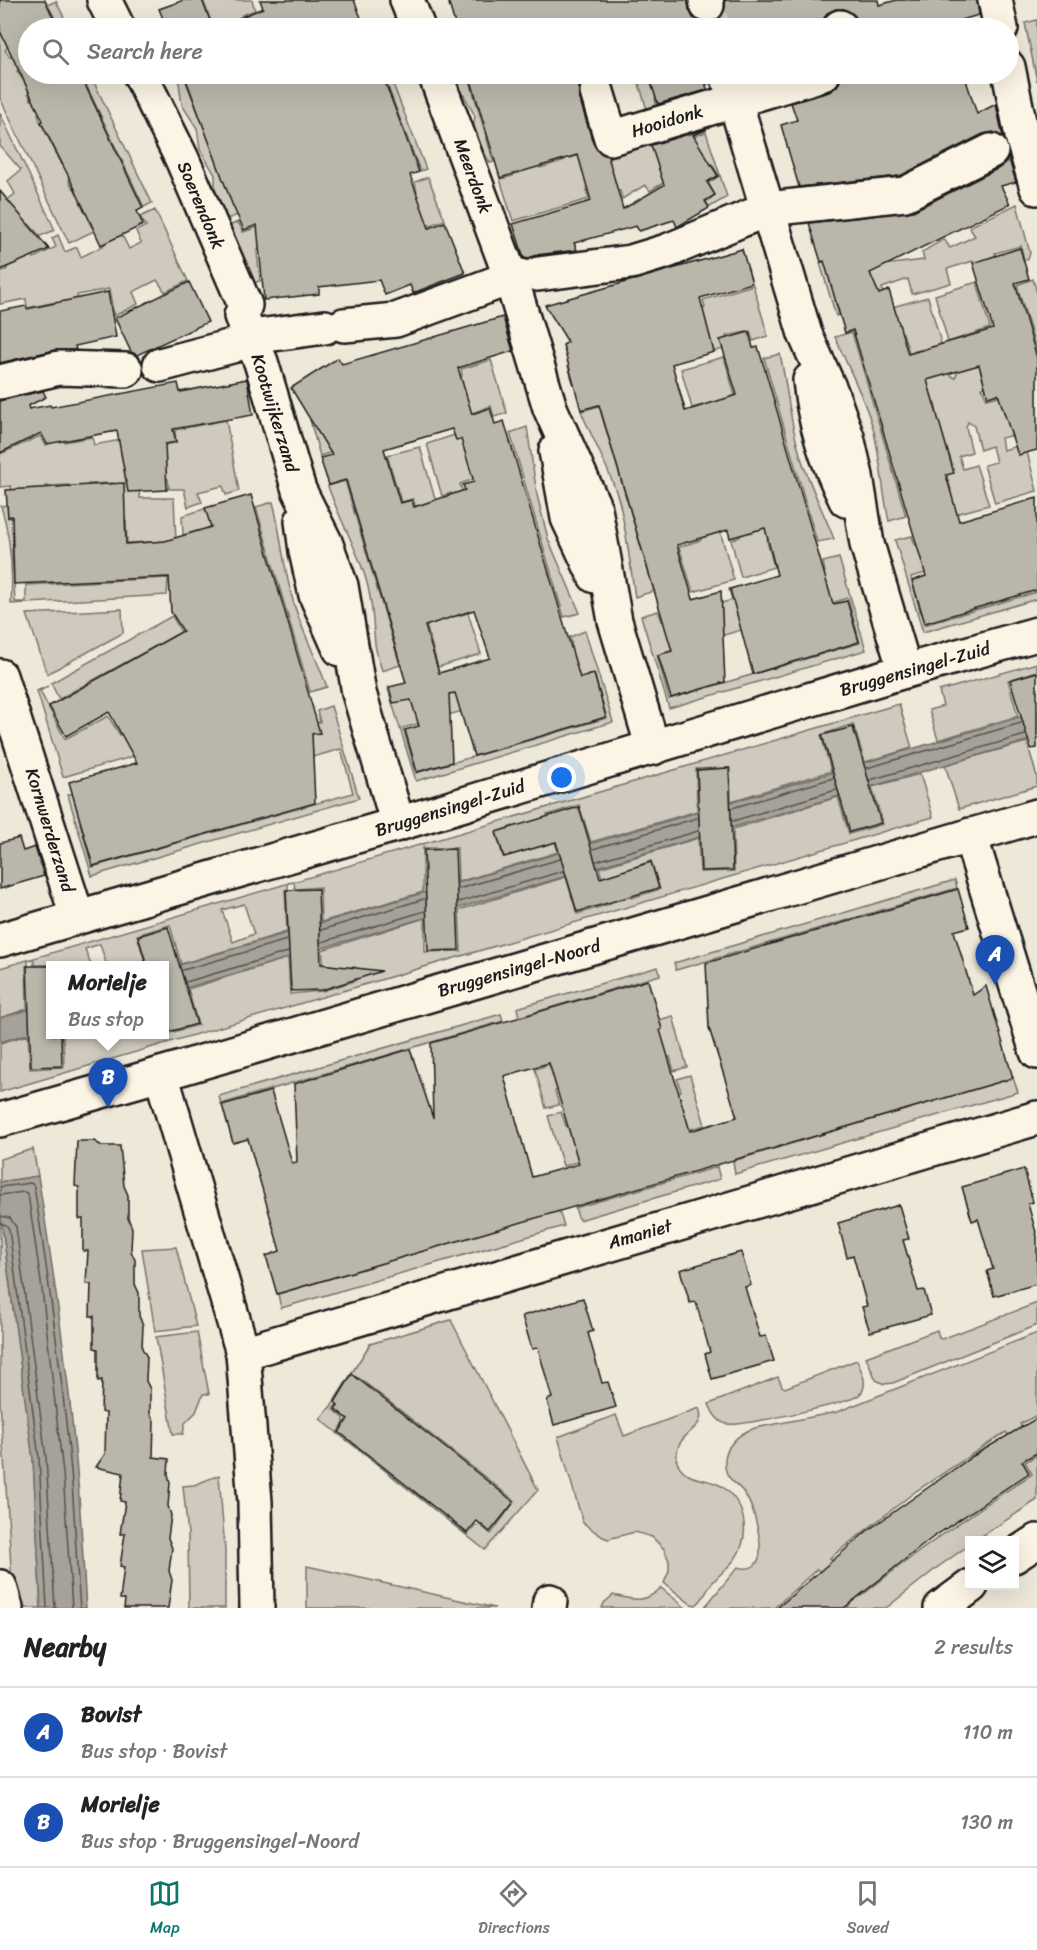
<!DOCTYPE html>
<meta charset="utf-8">
<style>
:root{--surface:#fff;--page:#f2f2f2;--text:#222;--muted:#767676;--line:#e0e0e0;--accent:#0f766e}
body{margin:0;font-family:Sriracha,sans-serif;background:var(--page);color:var(--text)}
.controls{position:absolute;right:18px;bottom:18px;display:grid;overflow:hidden;border-radius:0px;box-shadow:0 6px 24px #0002}
.controls button{width:54px;height:54px;display:grid;place-items:center;padding:0;border:0;border-bottom:2px solid var(--line);background:var(--surface);color:var(--text);font:30px sans-serif}
.you{position:absolute;left:562px;top:778px;width:21px;height:21px;margin:-15px;border:4px solid #fff;border-radius:50%;background:#1a73e8;box-shadow:0 0 0 9px #1a73e833}
.badge{display:grid;place-items:center;width:39px;height:39px;border-radius:50%;background:var(--accent);color:#fff;font-size:20px;font-weight:700}
.pin{position:absolute;translate:-50% -50px;filter:drop-shadow(0 2px 3px #0008)}
.pin::after{content:'';position:absolute;top:32px;width:21px;height:18px;background:inherit;clip-path:polygon(0 0,100% 0,50% 100%)}
.popup{position:absolute;left:46px;top:961px;width:123px;height:78px;box-sizing:border-box;display:grid;place-content:center;border-radius:0px;background:var(--surface);filter:drop-shadow(0 2px 4px #0005);font-size:20px;white-space:nowrap;color:var(--muted)}
.popup b{font-size:22px;color:var(--text)}
.popup::after{content:'';position:absolute;left:50%;top:100%;margin-left:-12px;border:12px solid transparent;border-top-color:var(--surface)}
.list{margin:0;padding:0;list-style:none}
h2{display:flex;justify-content:space-between;align-items:center;height:78px;margin:0;padding:0 24px;font-size:26px}
h2 small{font-size:20px;font-weight:400;color:var(--muted)}
.list li{display:grid;grid-template-columns:39px 1fr auto;gap:18px;align-items:center;box-sizing:border-box;height:90px;padding:0 24px;border-top:2px solid var(--line)}
.list b{display:block;font-size:22px;white-space:nowrap}
.list p{margin:0;font-size:20px;white-space:nowrap;color:var(--muted)}
.list em{font-size:20px;font-style:normal;color:var(--muted)}
.icon{flex:none;width:33px;height:33px;fill:none;stroke:currentColor;stroke-width:2;stroke-linecap:round;stroke-linejoin:round}
.map{position:relative;flex:none;width:1037px;height:1608px;overflow:hidden}
.search{position:absolute;background:var(--surface);box-shadow:0 6px 24px #0002;left:18px;right:18px;top:18px;height:66px;display:flex;align-items:center;gap:15px;box-sizing:border-box;padding:0 21px;border-radius:33px;color:var(--muted);font-size:22px}
.sheet{height:258px;background:var(--surface)}
nav{display:flex;justify-content:space-around;align-items:center;box-sizing:border-box;height:84px;border-top:2px solid var(--line);background:var(--surface);font-size:16px;color:var(--muted)}
nav a{display:grid;justify-items:center;gap:3px}
nav .on{color:var(--accent)}
.map>svg:first-child{display:block}
.green{fill:#cfcabd;stroke:#76736c;stroke-width:1.5;fill-rule:evenodd}
.water{fill:#a7a299;stroke:#6f6c67;stroke-width:1.5}
.lines{fill:none;stroke-linecap:round;stroke-linejoin:round}
.shore{stroke:#54524e;stroke-width:1.5}
.building{fill:#bab6aa;stroke:#1c1c1c;stroke-width:1.5;fill-rule:evenodd}
.minor-tunnel{stroke:#cec9bd;stroke-width:33;stroke-dasharray:33 16;stroke-linecap:butt}
.minor-casing{stroke:#1c1c1c;stroke-width:38}
.minor{stroke:#fcf5e5;stroke-width:33}
.labels{text-anchor:middle;stroke-width:6;stroke-linejoin:round;paint-order:stroke}
.street-label{font-size:18px;fill:#1c1c1c;stroke:#fcf5e5}
</style>
<div class="map">
<svg width="1037" height="1608" viewBox="0 0 1037 1608">
<rect width="100%" height="100%" fill="#eee8d9"/>
<filter id="ink" filterUnits="userSpaceOnUse"><feTurbulence type="fractalNoise" baseFrequency=".0167" numOctaves="2"/><feDisplacementMap in="SourceGraphic" scale="12" xChannelSelector="R" yChannelSelector="G"/><feConvolveMatrix kernelMatrix="1 2 1 2 8 2 1 2 1" color-interpolation-filters="sRGB"/></filter>
<g filter="url(#ink)">
<g class="green">
<polygon points="203,0 252,0 255,10 242,15 247,28 210,28 207,20 210,19"/>
<polygon points="56,1 69,28 60,28 49,7 12,25 17,38 5,50 10,57 23,52 27,61 17,71 22,78 34,74 38,83 28,92 31,100 44,95 48,105 38,114 40,121 62,165 75,160 79,170 69,181 73,188 85,183 90,193 80,202 84,210 96,205 101,214 89,222 94,231 69,243 0,98 0,27"/>
<polygon points="1037,20 1037,81 1025,23"/>
<polygon points="81,74 90,74 152,203 144,207"/>
<polygon points="174,74 183,74 238,215 227,219 215,191 215,175 200,149 197,128 182,105 179,83"/>
<polygon points="383,74 389,74 426,169 420,171"/>
<polygon points="458,74 468,74 493,160 531,148 509,74 532,74 535,82 548,77 548,74 553,74 560,96 566,140 490,163 484,152 474,138 473,128 475,116 460,88"/>
<polygon points="636,74 716,74 718,81 689,90 694,104 687,106 680,91 655,99 659,113 649,116"/>
<polygon points="0,113 55,230 40,236 29,224 20,233 6,201 15,194 8,181 21,170 0,146"/>
<polygon points="688,122 693,137 706,132 727,197 710,207 706,202 715,195 708,183 719,176 712,164 700,170 696,163 650,191 645,185 622,199 620,191 611,193 607,182 586,190 589,199 513,221 500,179 513,176 510,166 537,158 540,168 565,160 563,151 568,149 571,158 592,151 597,162 621,153 617,144 635,138 638,148 650,144 657,156 683,169 664,138"/>
<polygon points="428,177 445,220 419,229 261,246 257,252 260,281 253,283 229,226 238,222 243,232 258,227 395,201 417,192 415,182"/>
<polygon points="1017,204 1030,253 1028,259 1024,260 1021,246 995,253 999,268 978,274 973,261 947,269 951,283 912,294 908,279 882,288 885,302 848,297 835,301 839,315 836,316 820,263 823,262 866,256 867,267 924,260 922,252 944,239 950,248 975,236 969,227"/>
<polygon points="155,210 188,281 165,292 157,280 133,292 138,304 114,316 109,289 77,295 78,305 58,309 56,302 27,308 26,299 0,304 0,272 7,269 2,259 30,248 34,258 56,247 52,238 58,235 65,252 77,247 81,257 105,245 100,236 118,227 129,249 141,243 136,231 146,226 140,217"/>
<polygon points="1033,279 1037,293 1037,353 1017,285"/>
<polygon points="977,282 990,328 948,342 935,295"/>
<polygon points="753,285 768,336 753,341 750,331 726,336 729,348 573,382 568,366 584,361 679,315 705,308 703,300"/>
<polygon points="928,297 950,375 955,378 957,373 954,362 978,351 994,383 982,388 987,399 1010,393 1022,433 1001,438 1003,450 1025,444 1037,491 995,503 984,465 996,462 992,446 980,450 974,426 968,422 966,427 972,452 959,456 963,469 976,465 989,505 944,517 939,493 951,490 944,467 952,464 949,454 929,458 916,419 937,413 935,403 930,403 920,350 909,352 903,333 893,334 885,309"/>
<path d="M852 332 906 516 889 521C882 490 881 459 873 428 864 397 848 367 835 337Z"/>
<path d="M780 354C787 385 789 416 798 447 806 479 822 508 834 539L817 542 764 358Z"/>
<polygon points="724,357 776,537 767,541 774,567 741,577 731,540 740,537 743,529 712,503 734,580 693,592 679,547 701,540 662,385 677,381 689,423 711,419 707,404 692,408 681,369"/>
<polygon points="491,360 507,413 494,417 491,406 466,415 413,428 416,440 392,446 332,452 320,456 310,420 317,416 385,400 462,376 461,369"/>
<path d="M599 406 654 591 635 597C630 565 627 532 619 501 610 469 593 441 581 411Z"/>
<path d="M226 420 239 491 226 495 223 486 198 492 202 502 188 507 184 489H169L168 479 142 480V491L139 492 140 498H174L176 541 127 543 126 520H121L39 547 12 549 15 602H26V585L168 578 167 595 11 604C13 570 11 538 1 506L7 505 8 518 25 517 112 500 113 483 88 484V494L70 495 69 485 46 486 45 496 11 498V486L0 487V454L40 436 46 445 62 438 64 442 92 437 94 445 121 440 149 448 176 443 175 430Z"/>
<polygon points="527,427 537,495 548,539 580,613 564,617 510,433"/>
<polygon points="461,433 482,476 460,484 465,499 455,604 458,616 468,613 481,654 438,667 425,621 417,510 413,499 401,502 387,455 420,447 438,509 455,506 451,493 442,496 427,444"/>
<path d="M345 481 400 665 382 671C380 662 376 653 375 644 373 621 372 598 365 576 355 544 338 517 328 486Z"/>
<path d="M273 502C281 533 283 565 292 597 300 628 316 656 327 687L310 692 256 507Z"/>
<polygon points="217,505 206,735 63,777 37,691 48,686 40,691 65,739 108,716 120,735 132,730 179,703 199,532 197,531 183,535 182,516"/>
<polygon points="912,536 915,545 940,538 1037,542 911,577 924,625 1037,592 1037,599 923,632 895,540"/>
<path d="M839 558 866 650 669 708 641 616 658 611 662 621 732 600 729 589 750 584 801 579 825 572 823 562ZM848 598 860 643 669 699 657 655Z"/>
<polygon points="122,609 123,633 47,674 27,614"/>
<polygon points="172,616 181,632 59,699 51,683"/>
<path d="M585 631 613 722 416 781 388 689 547 654 572 647 570 637ZM594 673 607 718 416 773 403 728Z"/>
<polygon points="1037,663 1037,671 1008,680 1018,716 938,740 929,710 943,706 939,691"/>
<path d="M899 704 912 748 865 762 853 724 821 735 831 771 731 801 730 768 696 769 697 811 591 842 579 805 547 815 558 852 458 882 457 848H423V892L321 922 320 887 295 889 294 882 288 883V890H285L287 932 181 964 170 925 137 935 146 965H101L106 963 100 944 85 949 91 965H34V960H28V966H26L27 1009 0 1018V968ZM513 826 521 852 503 857 496 832ZM244 904 254 934 233 942 222 910Z"/>
<path d="M331 706 359 798 92 876 68 795 82 790 78 780 104 772 107 783 131 775 129 765 150 759 320 722 317 711ZM341 749 353 793 92 867 80 823Z"/>
<polygon points="1027,742 1037,777 1037,786 959,809 945,765"/>
<path d="M920 774 933 817 0 1092V1043L28 1035 30 1069 64 1067 63 1035 165 1034V1031L166 1034 198 1025 188 989 288 958 290 994 322 991 355 981V967L324 969 322 950 425 918V952L461 951 459 910 566 877 577 914 610 904 599 868 698 838 700 872 734 871 733 829 838 797 849 834 883 824 872 787ZM651 861 660 889 631 898 627 882 640 877 637 866Z"/>
<polygon points="955,880 957,888 676,970 674,963"/>
<polygon points="658,967 660,975 519,1017 517,1008"/>
<polygon points="501,1014 503,1021 221,1104 219,1096"/>
<polygon points="673,1016 687,1067 674,1071 670,1057 555,1091 559,1105 546,1108 535,1069 560,1061 557,1049"/>
<polygon points="690,1075 705,1125 563,1166 548,1116 561,1112 566,1126 681,1091 677,1079"/>
<polygon points="1013,1078 1018,1092 735,1174 733,1161"/>
<polygon points="33,1149 38,1176 0,1182 0,1159"/>
<polygon points="717,1167 720,1179 579,1220 575,1208"/>
<polygon points="0,1210 33,1459 41,1608 13,1608 9,1530 0,1402"/>
<polygon points="559,1211 564,1226 281,1308 278,1294"/>
<polygon points="176,1247 196,1326 155,1331 142,1249"/>
<polygon points="1037,1303 1037,1325 893,1383 884,1384 876,1380 866,1357 937,1330 939,1338 942,1339"/>
<path d="M451 1320 538 1490 485 1550 320 1419 331 1406 370 1344ZM359 1378 515 1501 491 1534 480 1525 475 1526 468 1535 452 1522 459 1512 437 1495 430 1504 414 1492 421 1483 399 1465 391 1475 375 1462 383 1453 361 1436 353 1445 337 1433 344 1423V1418L333 1409Z"/>
<polygon points="197,1332 209,1394 203,1394 196,1412 185,1423 183,1434 173,1434 156,1337"/>
<path d="M1037 1333V1415L1020 1424 1025 1432 1012 1440 1006 1432 916 1491 830 1558 836 1566 824 1576 817 1569 774 1608H704L738 1567C744 1569 750 1569 755 1565 768 1553 753 1507 745 1494 738 1484 725 1479 725 1465 723 1447 739 1433 755 1428L837 1412Z"/>
<path d="M857 1360C861 1371 870 1385 859 1395 851 1403 739 1427 727 1424 718 1422 712 1412 709 1404L778 1377 782 1386 785 1388Z"/>
<path d="M699 1408C709 1432 673 1429 677 1462 689 1485 707 1475 724 1488 746 1505 751 1536 735 1559 728 1568 719 1575 712 1583 706 1591 704 1599 696 1605L691 1604 664 1583 669 1571V1561L664 1549 652 1537 635 1532 608 1539 603 1537 583 1523 558 1437 616 1415 624 1436Z"/>
<path d="M1037 1455V1500L976 1540H970L969 1545 938 1567 886 1608H847L849 1605 840 1595 852 1586 861 1596C916 1552 973 1512 1032 1474L1025 1462Z"/>
<polygon points="219,1475 225,1550 225,1608 189,1608 188,1534 183,1486 194,1485"/>
<polygon points="307,1566 495,1608 307,1608"/>
<path d="M661 1588 686 1608H602L604 1603 613 1595C634 1600 644 1604 661 1588Z"/>
</g>
<g class="water">
<polygon points="1037,712 1037,738 165,994 165,969"/>
<polygon points="51,1003 51,1027 0,1042 0,1018"/>
<path d="M38 1176C54 1274 68 1372 77 1471 81 1517 83 1562 86 1608H41L33 1459 0 1210V1182Z"/>
</g>
<g class="lines">
<g class="shore">
<polyline points="867,768 1021,723"/>
<polyline points="870,780 1025,735"/>
<polyline points="732,808 833,778"/>
<polyline points="733,821 836,790"/>
<polyline points="593,849 697,818"/>
<polyline points="597,861 698,831"/>
<polyline points="458,889 560,859"/>
<polyline points="459,902 563,871"/>
<polyline points="321,930 424,899"/>
<polyline points="322,942 425,911"/>
<polyline points="183,970 287,940"/>
<polyline points="186,982 288,952"/>
<path d="M0 1187 31 1183 34 1186C49 1281 62 1376 71 1471 75 1517 76 1562 80 1608"/>
<polyline points="0,1195 24,1192 28,1194 42,1289 63,1473 72,1608"/>
<polyline points="0,1216 10,1218 16,1227 46,1458 55,1608"/>
<polyline points="0,1223 6,1225 9,1229 39,1458 47,1608"/>
</g>
</g>
<g class="building">
<polygon points="0,0 45,0 58,28 28,28 28,74 80,74 143,208 137,211 143,225 101,245 73,185 41,122 43,121 0,31"/>
<polygon points="184,0 202,0 213,28 167,28 159,9"/>
<polygon points="260,0 354,0 365,28 215,28 263,8"/>
<polygon points="448,0 688,0 689,9 693,18 702,23 710,23 719,19 724,12 725,0 878,0 879,5 897,0 977,0 979,15 932,28 859,28 859,23 854,15 844,9 836,9 827,13 822,22 822,27 821,23 803,28 456,28"/>
<polygon points="184,74 382,74 419,172 410,175 429,228 445,222 465,273 413,293 410,285 385,295 379,280 319,287 319,294 264,300 257,225 244,230 232,204"/>
<polygon points="469,74 547,74 549,81 574,74 581,74 583,80 579,88 579,97 593,143 599,152 608,156 623,209 664,185 651,145 706,129 706,130 693,135 718,176 707,182 715,195 705,201 709,208 677,227 674,220 639,231 636,226 574,243 577,250 536,255 527,259 524,258 513,224 591,201 578,155 500,178"/>
<polygon points="648,74 704,74 707,90 658,104"/>
<polygon points="841,74 964,74 977,114 996,104 1003,137 993,132 983,134 900,176 799,187 781,125 797,120 791,103 829,92 837,86 841,79"/>
<polygon points="1008,156 1016,182 1001,186 1010,204 870,273 879,294 889,290 908,354 993,329 973,263 1020,248 1029,279 1015,283 1037,358 1037,450 1018,455 998,394 988,397 979,365 927,380 954,473 946,475 959,521 1037,498 1037,590 925,623 912,581 926,576 853,330 845,333 824,261 821,262 809,223 913,211 999,168 1006,162"/>
<polygon points="0,191 49,249 0,270"/>
<polygon points="742,249 752,283 700,298 714,352 672,364 685,411 737,395 720,340 749,332 753,348 758,347 766,373 833,604 847,601 859,642 753,674 730,589 777,575 765,528 730,538 728,530 677,545 693,599 721,591 725,682 671,698 658,655 672,651 599,405 581,410 563,345 568,342 545,305"/>
<polygon points="189,282 208,322 137,355 131,352 115,318"/>
<polygon points="108,292 116,337 75,346 76,350 55,350 0,363 0,311 26,306 27,309"/>
<path d="M503 317 513 351 458 368 472 414 490 408 495 424 504 421 580 678 594 674 606 717 474 756 455 693 449 694 452 762 417 772 405 730 419 726 411 700 393 703 389 687 406 683 346 480 329 485 320 458 332 455 291 388 338 358 342 364ZM452 429 456 440 461 439 474 482 463 485 465 490 414 507 412 500 400 503 384 449ZM474 610 490 658 439 673 425 626Z"/>
<polygon points="247,379 253,415 173,429 176,442 165,444 167,490 128,492 117,431 47,444 41,433 0,453 0,400 43,391 46,397 28,406 29,409 50,405 51,407 178,383 180,392"/>
<polygon points="124,483 126,544 165,541 211,527 205,508 251,495 320,733 312,734 315,803 93,866 69,782 137,763 109,712 66,736 49,706 183,631 171,612 169,577 14,584 12,516 8,517 6,490"/>
<polygon points="1037,672 1037,748 1031,749 1010,680"/>
<polygon points="853,727 881,823 850,832 822,735"/>
<polygon points="729,768 733,870 701,871 697,770"/>
<polygon points="579,807 600,878 651,862 659,888 577,912 556,842 504,857 496,832"/>
<polygon points="19,838 23,851 35,847 44,876 0,889 0,843"/>
<polygon points="455,849 459,950 428,951 424,850"/>
<polygon points="318,889 321,964 382,971 322,990 291,991 286,890"/>
<path d="M958 889 969 927 954 931 973 995 986 986 1013 1078 277 1294 266 1256 280 1251 248 1139 233 1143 222 1105 271 1091 292 1163 297 1162 294 1084 410 1049 433 1118 431 1043 648 980 662 1029 660 1030 690 1131 737 1117 709 1028 706 963ZM549 1063 579 1164 532 1177 504 1076Z"/>
<polygon points="168,927 197,1024 165,1033 165,966 147,966 138,936"/>
<polygon points="27,966 51,966 51,1035 61,1035 62,1066 31,1067"/>
<polygon points="77,1141 94,1141 102,1146 120,1146 124,1186 128,1195 128,1218 132,1228 131,1251 135,1260 135,1284 139,1293 139,1316 143,1325 142,1348 147,1357 146,1381 150,1389 150,1413 154,1421 153,1457 169,1459 168,1474 170,1483 168,1506 171,1515 168,1538 172,1548 169,1571 172,1580 168,1608 124,1608 125,1599 120,1599 124,1567 120,1566 125,1534 120,1534 125,1502 120,1501 123,1473 96,1467 105,1454 106,1413 101,1412 102,1380 98,1381 98,1349 94,1348 94,1316 90,1316 91,1284 86,1284 88,1251 83,1251 83,1219 79,1219 79,1187 75,1186"/>
<polygon points="1024,1169 1033,1202 1028,1204 1037,1236 1037,1284 994,1296 987,1271 993,1269 978,1219 972,1221 962,1187"/>
<polygon points="899,1205 909,1239 903,1240 918,1291 924,1290 931,1315 870,1332 862,1307 867,1306 853,1255 847,1257 838,1223"/>
<polygon points="741,1252 751,1285 745,1287 760,1337 766,1336 774,1361 712,1379 705,1354 710,1352 696,1302 690,1303 680,1270"/>
<polygon points="583,1298 593,1331 588,1333 602,1383 608,1382 616,1407 554,1425 547,1400 552,1398 538,1348 532,1349 522,1316"/>
<polygon points="352,1374 514,1502 490,1532 477,1521 467,1533 339,1432 348,1419 335,1409 338,1405 335,1402"/>
<polygon points="1037,1418 1037,1453 1022,1461 1029,1473 932,1538 844,1608 777,1608 867,1531 916,1496 973,1456"/>
</g>
<g class="lines">
<polyline class="minor-tunnel" points="707,5 714,28"/>
<g class="minor-casing">
<g id="minor">
<polyline points="104,0 118,28"/>
<polyline points="407,0 418,28"/>
<polyline points="706,0 707,5"/>
<polyline points="995,0 1001,28"/>
<polyline points="840,27 841,28"/>
<polyline points="1008,67 1022,136 1037,188"/>
<polyline points="140,74 182,159 245,305 241,316 261,362 299,490 325,542 341,586 359,693 398,824"/>
<polyline points="435,74 511,278 550,408 595,509 615,621 653,748"/>
<polyline points="727,74 805,334 831,392 847,437 856,476 867,544 905,671"/>
<polyline points="597,92 611,138 823,74"/>
<polyline points="538,274 631,262 667,251 768,209 905,194 991,151"/>
<polyline points="344,325 396,320 499,282 521,276"/>
<polyline points="160,365 232,346 251,337 325,327"/>
<path d="M810 380C814 422 827 462 846 500"/>
<polyline points="0,382 59,368 126,370"/>
<polyline points="556,451 568,518 595,576"/>
<polyline points="302,521 306,551 316,595 340,649"/>
<polyline points="0,676 77,916"/>
<polyline points="970,835 1037,1052"/>
<polyline points="0,940 398,824 898,673 1037,634"/>
<polyline points="161,1074 243,1353 255,1502 257,1608"/>
<polyline points="0,1120 161,1074 1037,816"/>
<polyline points="243,1353 1037,1118"/>
<polyline points="1014,1556 1037,1541"/>
<polyline points="0,1587 6,1608"/>
<polyline points="549,1608 550,1601"/>
<polyline points="941,1608 971,1586"/>
</g>
</g>
<use href="#minor" class="minor"/>
</g>
</g>
<g class="labels">
<g class="street-label">
<text transform="translate(667 121) rotate(-17)" y="6">Hooidonk</text>
<text transform="translate(473 176) rotate(70)" y="6">Meerdonk</text>
<text transform="translate(201 205) rotate(67)" y="6">Soerendonk</text>
<text transform="translate(275 413) rotate(73)" y="6">Kootwijkerzand</text>
<text transform="translate(915 669) rotate(-16)" y="6">Bruggensingel-Zuid</text>
<text transform="translate(450 808) rotate(-17)" y="6">Bruggensingel-Zuid</text>
<text transform="translate(50 830) rotate(73)" y="6">Kornwerderzand</text>
<text transform="translate(519 968) rotate(-16)" y="6">Bruggensingel-Noord</text>
<text transform="translate(640 1234) rotate(-16)" y="6">Amaniet</text>
</g>
</g>
</svg>
<div class="controls">
<button><svg class="icon" aria-label="layers" viewBox="0 0 24 24"><path d="M12 4l9 5-9 5-9-5zM3 14l9 5 9-5"/></svg></button>
</div>
<div class="you"></div>
<div class="pin badge" style="left:995px;top:985px;background:#1a4fb4">A</div>
<div class="pin badge" style="left:108px;top:1108px;background:#1a4fb4">B</div>
<div class="popup"><b>Morielje</b>Bus stop</div>
<div class="search"><svg class="icon" aria-label="search" viewBox="0 0 24 24"><circle cx="10" cy="10" r="6"/><path d="M15 15l6 6"/></svg>Search here</div>
</div>
<section class="sheet">
<h2>Nearby<small>2 results</small></h2>
<ul class="list">
<li><span class="badge" style="background:#1a4fb4">A</span><div><b>Bovist</b><p>Bus stop · Bovist</p></div><em>110 m</em></li>
<li><span class="badge" style="background:#1a4fb4">B</span><div><b>Morielje</b><p>Bus stop · Bruggensingel-Noord</p></div><em>130 m</em></li>
</ul>
</section>
<nav>
<a class="on"><svg class="icon" aria-label="map" viewBox="0 0 24 24"><path d="M3 6l6-2 6 2 6-2v14l-6 2-6-2-6 2zM9 4v14M15 6v14"/></svg>Map</a>
<a><svg class="icon" aria-label="directions" viewBox="0 0 24 24"><path d="M12 3l9 9-9 9-9-9zM9 14v-3h6M13 9l2 2-2 2"/></svg>Directions</a>
<a><svg class="icon" aria-label="saved" viewBox="0 0 24 24"><path d="M7 4h10v16l-5-4-5 4z"/></svg>Saved</a>
</nav>
